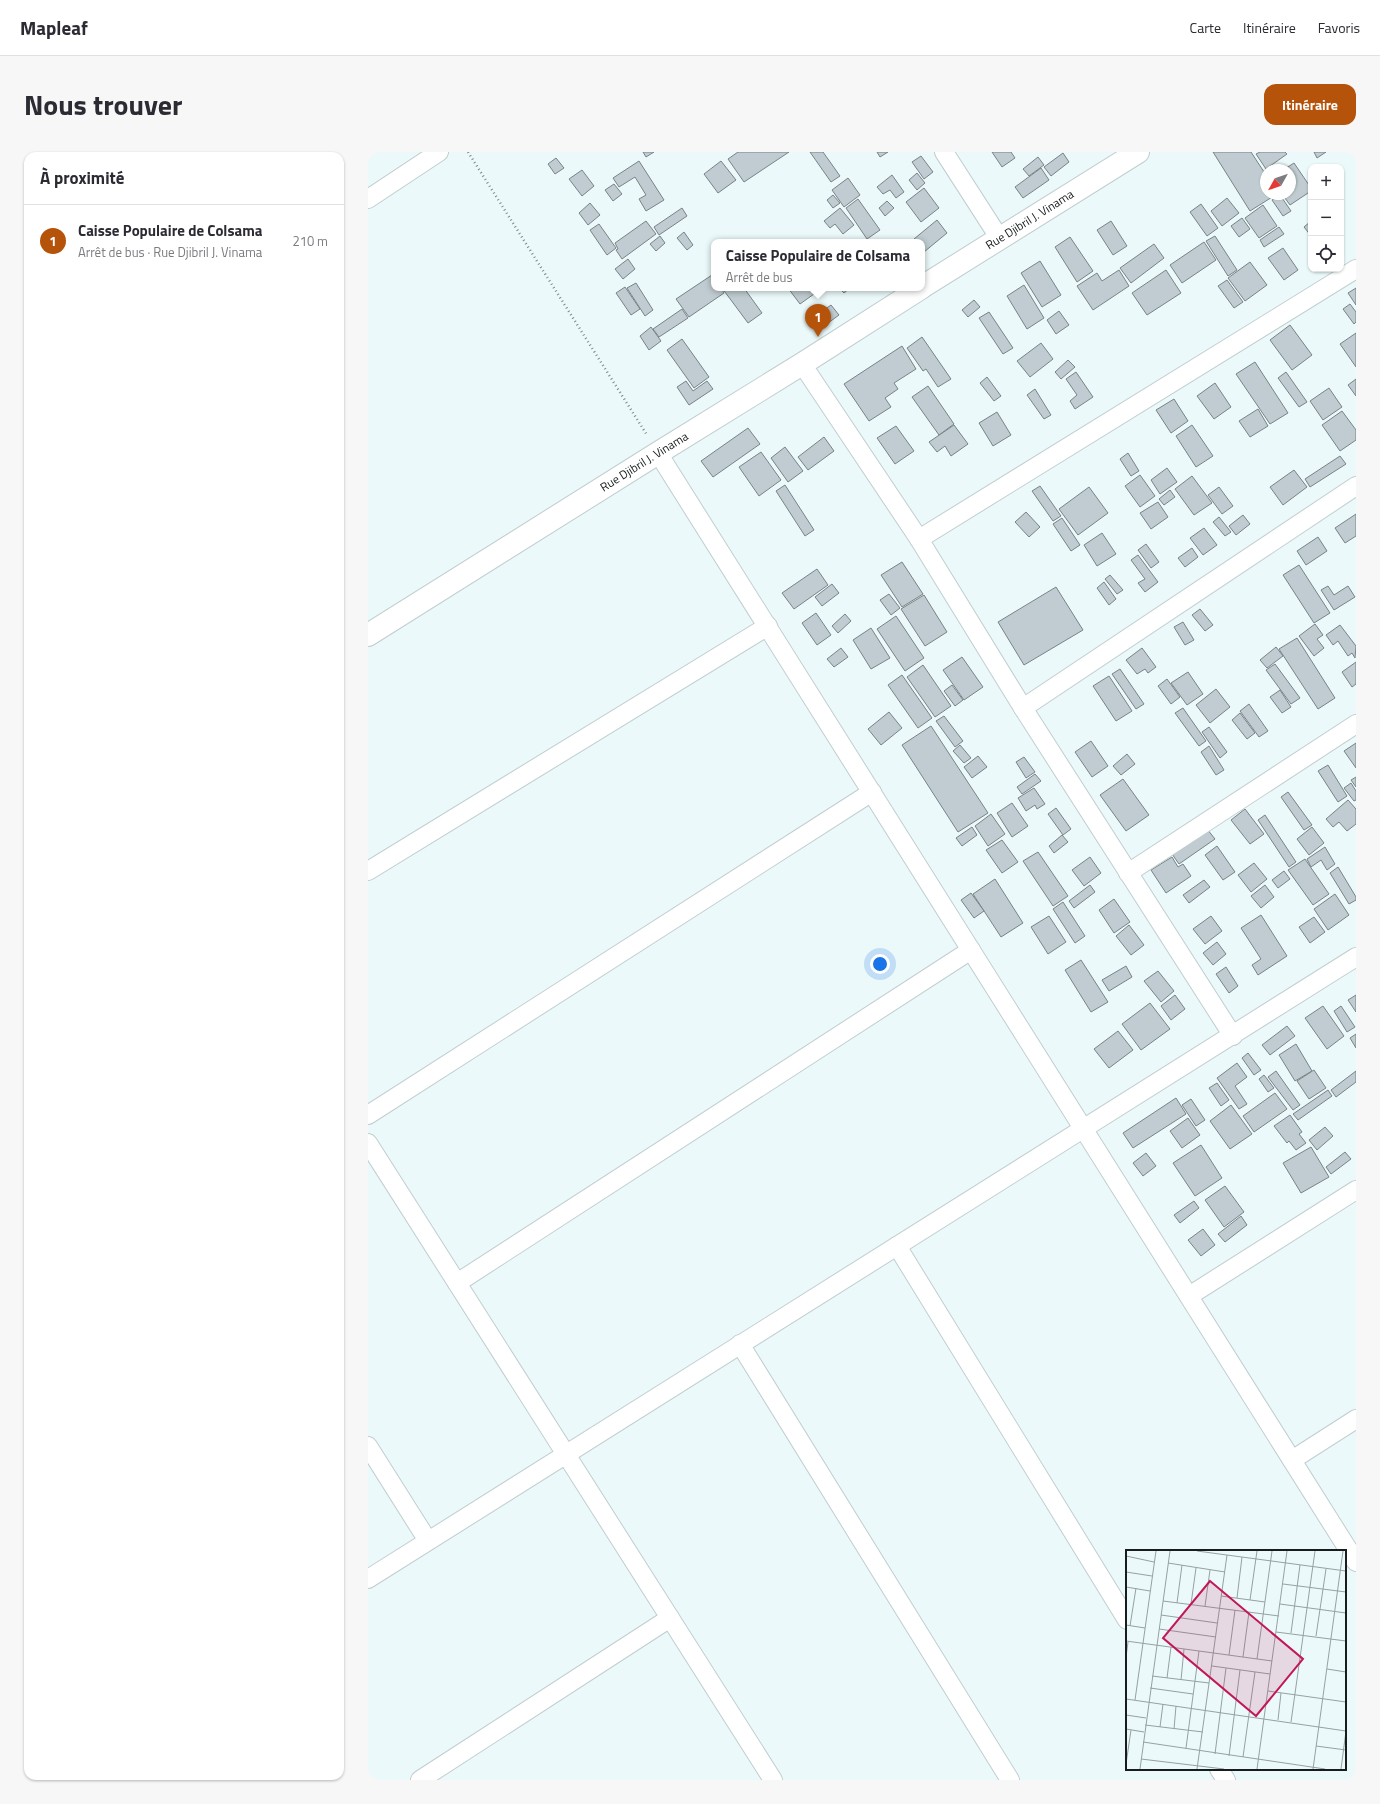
<!DOCTYPE html>
<html lang="fr">
<meta charset="utf-8">
<style>
:root{--surface:#fff;--page:#f7f7f7;--text:#2b2b33;--muted:#7c7c81;--line:#e1e1e2;--accent:#b45309}
body{margin:0;font-family:"Titillium Web",sans-serif;background:var(--page);color:var(--text)}
.controls{position:absolute;right:12px;top:12px;display:grid;overflow:hidden;border-radius:8px;box-shadow:0 1px 3px #0004}
.controls button{width:36px;height:36px;display:grid;place-items:center;padding:0;border:0;border-bottom:1px solid var(--line);background:var(--surface);color:var(--text);font:20px sans-serif}
.compass{position:absolute;left:892px;top:12px;width:36px;height:36px;border-radius:50%;background:var(--surface);box-shadow:0 1px 3px #0004;rotate:230deg}
.you{position:absolute;left:512px;top:812px;width:14px;height:14px;margin:-10px;border:3px solid #fff;border-radius:50%;background:#1a73e8;box-shadow:0 0 0 6px #1a73e833}
.badge{display:grid;place-items:center;width:26px;height:26px;border-radius:50%;background:var(--accent);color:#fff;font-size:13px;font-weight:700}
.pin{position:absolute;translate:-50% -33px;filter:drop-shadow(0 1px 2px #0008)}
.pin::after{content:'';position:absolute;top:21px;width:14px;height:12px;background:inherit;clip-path:polygon(0 0,100% 0,50% 100%)}
.popup{position:absolute;left:343px;top:87px;width:214px;height:52px;box-sizing:border-box;display:grid;place-content:center;border-radius:8px;background:var(--surface);filter:drop-shadow(0 1px 3px #0005);font-size:13px;white-space:nowrap;color:var(--muted)}
.popup b{font-size:15px;color:var(--text)}
.popup::after{content:'';position:absolute;left:50%;top:100%;margin-left:-8px;border:8px solid transparent;border-top-color:var(--surface)}
.list{margin:0;padding:0;list-style:none}
h2{display:flex;justify-content:space-between;align-items:center;height:52px;margin:0;padding:0 16px;font-size:17px}
h2 small{font-size:13px;font-weight:400;color:var(--muted)}
.list li{display:grid;grid-template-columns:26px 1fr auto;gap:12px;align-items:center;box-sizing:border-box;height:72px;padding:0 16px;border-top:1px solid var(--line)}
.list b{display:block;font-size:15px;white-space:nowrap}
.list p{margin:0;font-size:13px;white-space:nowrap;color:var(--muted)}
.list em{font-size:13px;font-style:normal;color:var(--muted)}
.icon{flex:none;width:22px;height:22px;fill:none;stroke:currentColor;stroke-width:2;stroke-linecap:round;stroke-linejoin:round}
.map{position:relative;flex:none;width:988px;height:1628px;overflow:hidden;border-radius:12px}
header{display:flex;align-items:center;gap:24px;box-sizing:border-box;height:56px;padding:0 20px;background:var(--surface);border-bottom:1px solid var(--line)}
header strong{font-size:19px}
nav{display:flex;gap:22px;margin-inline-start:auto;font-size:14px}
.intro{display:flex;align-items:center;justify-content:space-between;box-sizing:border-box;height:96px;padding:0 24px}
h1{margin:0;font-size:28px}
.button{padding:10px 18px;border-radius:12px;background:var(--accent);color:#fff;font-size:14px;font-weight:700}
main{display:flex;gap:24px;padding:0 24px}
aside{flex:1;background:var(--surface);border-radius:12px;box-shadow:0 1px 3px #0004}
.map>svg:first-child{display:block}
.building{fill:#c0ccd1;stroke:#788387}
.lines{fill:none;stroke-linecap:round;stroke-linejoin:round}
.minor-casing{stroke:#c0cecf;stroke-width:20}
.tertiary-casing{stroke:#c0cecf;stroke-width:24}
.path{stroke:#80898a;stroke-width:2.5;stroke-dasharray:1 3;stroke-linecap:butt}
.minor{stroke:#fff;stroke-width:18}
.tertiary{stroke:#fff;stroke-width:22}
.labels{text-anchor:middle;stroke-width:3.5;stroke-linejoin:round;paint-order:stroke}
.street-label{font-size:12px;fill:#171c1c;stroke:#ebf9fa}
.inset-road{fill:none;stroke:#96a1a1;stroke-width:1}
.view{fill:#c2185b;fill-opacity:0.15;stroke:#c2185b;stroke-width:2}
.inset-edge{fill:none;stroke:#171c1c;stroke-width:2}
</style>
<header>
<strong>Mapleaf</strong>
<nav><a>Carte</a><a>Itinéraire</a><a>Favoris</a></nav>
</header>
<div class="intro"><h1>Nous trouver</h1><a class="button">Itinéraire</a></div>
<main>
<aside>
<h2>À proximité<small></small></h2>
<ul class="list">
<li><span class="badge">1</span><div><b>Caisse Populaire de Colsama</b><p>Arrêt de bus · Rue Djibril J. Vinama</p></div><em>210 m</em></li>
</ul>
</aside>
<div class="map">
<svg width="988" height="1628" viewBox="0 0 988 1628">
<rect width="100%" height="100%" fill="#ebf9fa"/>
<g class="building">
<polygon points="275,0 286,0 278,5"/>
<polygon points="370,0 421,0 376,30 360,7"/>
<polygon points="442,0 455,0 472,24 463,30"/>
<polygon points="509,0 520,0 512,5"/>
<polygon points="624,0 643,0 647,6 634,15"/>
<polygon points="845,0 883,0 898,23 898,42 909,42 882,59"/>
<polygon points="892,0 917,0 919,2 898,17 888,2"/>
<polygon points="946,0 958,0 949,6"/>
<polygon points="695,1 701,10 683,24 676,15"/>
<polygon points="553,4 565,20 556,27 544,10"/>
<polygon points="670,5 676,13 661,24 655,17"/>
<polygon points="188,6 196,16 187,22 180,12"/>
<polygon points="271,9 296,48 278,59 271,47 278,43 267,25 251,35 245,26"/>
<polygon points="353,9 368,28 350,41 336,22"/>
<polygon points="926,11 943,36 943,39 922,53 914,42 922,42 922,18 915,18"/>
<polygon points="673,16 681,28 655,46 647,35"/>
<polygon points="214,18 226,34 214,44 201,27"/>
<polygon points="549,21 557,31 549,38 541,28"/>
<polygon points="524,23 536,40 528,46 522,38 515,42 509,35"/>
<polygon points="480,26 492,43 476,55 464,38"/>
<polygon points="246,32 254,42 245,49 237,38"/>
<polygon points="556,36 571,56 553,70 538,50"/>
<polygon points="465,43 472,51 465,56 459,48"/>
<polygon points="912,43 923,59 915,64 904,48"/>
<polygon points="859,46 871,61 854,74 843,59"/>
<polygon points="490,47 512,78 499,87 478,56"/>
<polygon points="519,49 526,56 517,64 511,56"/>
<polygon points="222,51 232,63 220,73 211,61"/>
<polygon points="833,52 850,76 839,84 822,60"/>
<polygon points="895,53 909,74 891,86 877,66"/>
<polygon points="314,56 319,64 291,83 286,75"/>
<polygon points="472,56 486,73 475,82 467,72 462,76 456,69"/>
<polygon points="874,66 882,77 871,85 863,74"/>
<polygon points="569,68 579,81 556,100 554,97 554,90 548,90 546,87"/>
<polygon points="278,69 288,82 254,107 248,98 250,97 247,91"/>
<polygon points="743,69 759,94 745,103 729,78"/>
<polygon points="943,69 943,84 936,75"/>
<polygon points="231,72 248,96 239,103 222,78"/>
<polygon points="911,75 916,82 896,95 892,88"/>
<polygon points="316,80 325,93 319,98 309,86"/>
<polygon points="292,84 297,91 288,99 282,92"/>
<polygon points="847,84 869,118 860,124 838,89"/>
<polygon points="702,85 725,119 709,130 687,95"/>
<polygon points="836,90 848,108 814,131 802,113"/>
<polygon points="786,92 796,106 763,131 752,116"/>
<polygon points="915,96 930,118 916,128 900,106"/>
<polygon points="260,107 267,117 255,127 247,117"/>
<polygon points="672,109 693,143 674,155 653,121"/>
<polygon points="882,110 899,133 877,149 860,126"/>
<polygon points="751,118 761,134 725,158 709,134 729,121 734,129"/>
<polygon points="798,118 813,141 779,163 764,141"/>
<polygon points="344,123 346,126 346,136 353,136 356,141 321,165 308,147"/>
<polygon points="859,128 875,150 866,156 850,134"/>
<polygon points="268,131 285,158 277,164 259,136"/>
<polygon points="656,133 676,166 659,177 639,144"/>
<polygon points="257,135 272,157 263,163 248,141"/>
<polygon points="354,136 376,136 394,161 380,171"/>
<polygon points="420,136 442,136 446,142 432,152"/>
<polygon points="471,136 482,136 476,141"/>
<polygon points="988,136 988,153 980,141"/>
<polygon points="606,148 612,155 600,165 594,158"/>
<polygon points="982,152 988,160 988,170 986,172 975,157"/>
<polygon points="463,153 471,163 460,171 452,161"/>
<polygon points="314,157 320,166 291,185 285,177"/>
<polygon points="691,159 701,173 688,182 679,168"/>
<polygon points="621,160 645,196 635,202 611,166"/>
<polygon points="922,173 944,203 924,218 902,188"/>
<polygon points="283,175 293,189 281,198 272,184"/>
<polygon points="988,181 988,215 972,192"/>
<polygon points="554,185 583,227 570,235 558,217 555,219 539,196"/>
<polygon points="314,187 341,225 326,236 299,198"/>
<polygon points="673,191 685,207 662,225 649,209"/>
<polygon points="534,194 548,217 526,231 530,237 517,246 523,255 501,269 476,232"/>
<polygon points="700,208 707,215 693,227 687,220"/>
<polygon points="887,210 920,261 902,272 868,222"/>
<polygon points="708,220 725,245 707,257 702,249 709,243 698,227"/>
<polygon points="918,220 939,250 931,255 910,226"/>
<polygon points="619,225 633,244 626,249 612,231"/>
<polygon points="988,227 988,244 980,233"/>
<polygon points="318,229 325,239 339,229 345,237 321,253 309,235"/>
<polygon points="847,231 863,255 846,267 829,244"/>
<polygon points="560,234 586,272 571,283 544,245"/>
<polygon points="961,236 974,255 955,268 942,249"/>
<polygon points="667,237 683,263 676,267 659,243"/>
<polygon points="806,247 820,269 803,281 788,258"/>
<polygon points="890,257 900,274 882,285 871,269"/>
<polygon points="974,259 988,278 988,288 972,299 954,273"/>
<polygon points="629,260 643,283 625,294 611,271"/>
<polygon points="586,273 600,292 583,304 577,294 569,300 561,290"/>
<polygon points="824,273 845,304 828,315 808,284"/>
<polygon points="528,274 546,299 527,312 509,286"/>
<polygon points="380,276 392,292 345,325 333,309"/>
<polygon points="456,285 466,299 440,318 430,305"/>
<polygon points="417,295 435,319 420,330 403,306"/>
<polygon points="393,300 413,328 391,344 371,315"/>
<polygon points="760,301 771,319 763,324 752,307"/>
<polygon points="972,304 978,312 942,335 937,327"/>
<polygon points="799,316 809,330 792,342 783,328"/>
<polygon points="926,318 939,335 915,353 902,335"/>
<polygon points="772,323 787,344 772,355 757,334"/>
<polygon points="824,324 844,351 826,363 807,337"/>
<polygon points="417,333 446,378 437,384 408,339"/>
<polygon points="672,334 693,364 685,369 664,339"/>
<polygon points="721,335 740,361 710,383 691,357"/>
<polygon points="851,335 865,354 854,362 840,343"/>
<polygon points="802,338 807,345 796,353 791,347"/>
<polygon points="790,350 800,365 783,377 772,361"/>
<polygon points="658,360 672,375 661,385 647,370"/>
<polygon points="988,362 988,384 977,391 967,376"/>
<polygon points="875,363 882,372 868,383 861,374"/>
<polygon points="851,365 863,380 857,384 845,370"/>
<polygon points="694,366 712,393 703,399 685,372"/>
<polygon points="836,376 849,393 835,403 822,386"/>
<polygon points="734,381 748,402 729,414 716,393"/>
<polygon points="950,385 959,399 938,413 929,399"/>
<polygon points="778,392 791,410 783,416 770,398"/>
<polygon points="824,396 830,405 817,415 810,406"/>
<polygon points="770,403 790,430 777,440 770,431 777,427 763,408"/>
<polygon points="534,410 555,442 534,455 513,423"/>
<polygon points="931,413 962,461 946,471 915,423"/>
<polygon points="449,417 460,433 426,457 414,441"/>
<polygon points="742,423 755,438 749,442 737,427"/>
<polygon points="736,430 748,447 741,453 729,436"/>
<polygon points="464,432 471,441 454,454 447,445"/>
<polygon points="960,434 966,443 980,434 987,445 966,458 953,438"/>
<polygon points="688,435 715,478 656,513 630,470"/>
<polygon points="521,442 532,456 523,463 512,448"/>
<polygon points="556,443 579,480 557,494 533,457"/>
<polygon points="832,457 845,473 837,479 824,463"/>
<polygon points="448,461 463,483 449,493 434,471"/>
<polygon points="477,462 483,469 470,481 464,474"/>
<polygon points="528,464 556,506 537,519 509,477"/>
<polygon points="815,470 826,488 817,493 806,475"/>
<polygon points="947,472 955,483 949,487 956,496 946,504 931,484"/>
<polygon points="972,473 988,494 987,506 984,501 980,504 970,489 965,493 958,483"/>
<polygon points="503,476 522,506 503,517 485,488"/>
<polygon points="929,486 967,546 950,557 911,497"/>
<polygon points="908,495 915,504 899,516 892,508"/>
<polygon points="473,496 480,505 466,515 459,507"/>
<polygon points="774,496 788,515 780,521 777,517 769,522 758,508"/>
<polygon points="594,505 615,535 596,548 575,518"/>
<polygon points="988,510 988,532 984,535 974,520"/>
<polygon points="907,512 932,546 923,552 898,518"/>
<polygon points="555,513 583,554 567,565 539,525"/>
<polygon points="752,517 776,552 768,557 744,522"/>
<polygon points="820,520 835,542 819,553 803,531"/>
<polygon points="534,523 564,566 550,576 520,533"/>
<polygon points="741,524 764,559 748,569 725,534"/>
<polygon points="799,527 812,545 803,552 790,534"/>
<polygon points="584,533 595,548 587,554 576,539"/>
<polygon points="848,537 862,555 842,571 828,553"/>
<polygon points="912,538 923,555 914,561 902,545"/>
<polygon points="881,552 900,579 891,585 872,559"/>
<polygon points="815,556 838,589 831,594 807,561"/>
<polygon points="521,560 534,576 513,593 500,577"/>
<polygon points="872,561 887,581 879,587 864,568"/>
<polygon points="576,564 595,589 587,595 568,569"/>
<polygon points="563,574 620,661 590,680 534,593"/>
<polygon points="841,575 859,600 852,606 834,580"/>
<polygon points="723,589 740,614 724,625 707,600"/>
<polygon points="988,591 988,616 976,599"/>
<polygon points="592,593 603,606 596,611 585,599"/>
<polygon points="841,594 856,618 848,623 833,600"/>
<polygon points="759,602 767,612 753,623 745,614"/>
<polygon points="610,604 619,615 604,626 596,615"/>
<polygon points="656,605 667,620 658,626 648,610"/>
<polygon points="960,613 979,644 970,650 950,619"/>
<polygon points="667,622 673,629 654,642 649,635"/>
<polygon points="988,625 988,635 983,628"/>
<polygon points="755,627 781,663 758,679 732,643"/>
<polygon points="983,631 988,639 988,648 986,649 976,636"/>
<polygon points="666,636 677,652 669,657 667,653 658,659 650,646"/>
<polygon points="920,640 944,673 936,678 913,645"/>
<polygon points="980,648 988,657 988,672 979,679 971,670 965,675 958,667"/>
<polygon points="644,651 660,674 644,685 629,661"/>
<polygon points="688,656 703,677 695,683 680,662"/>
<polygon points="877,657 896,682 882,692 863,668"/>
<polygon points="623,662 637,682 620,694 607,674"/>
<polygon points="897,663 928,710 921,715 890,668"/>
<polygon points="604,675 609,683 594,694 588,686"/>
<polygon points="944,675 956,691 941,703 929,687"/>
<polygon points="839,677 847,687 811,712 804,702"/>
<polygon points="694,683 700,690 686,701 681,694"/>
<polygon points="634,688 650,710 634,721 618,698"/>
<polygon points="849,694 867,720 855,728 837,703"/>
<polygon points="957,695 967,712 959,718 953,708 943,715 939,707"/>
<polygon points="670,700 700,744 685,754 655,709"/>
<polygon points="722,705 733,721 716,734 704,718"/>
<polygon points="804,705 810,715 815,712 823,724 798,741 783,718"/>
<polygon points="937,707 961,742 945,753 920,718"/>
<polygon points="886,711 899,727 883,740 870,723"/>
<polygon points="970,715 988,745 988,748 981,752 962,721"/>
<polygon points="916,719 922,727 910,736 904,728"/>
<polygon points="627,727 655,771 633,785 605,742"/>
<polygon points="836,728 842,735 821,751 815,743"/>
<polygon points="722,733 727,740 706,756 701,749"/>
<polygon points="897,733 906,745 893,756 883,744"/>
<polygon points="603,741 616,759 606,766 593,748"/>
<polygon points="967,742 981,763 960,778 946,757"/>
<polygon points="746,747 762,770 746,781 731,758"/>
<polygon points="695,750 717,784 707,791 685,757"/>
<polygon points="893,763 919,804 890,823 884,813 893,807 873,776"/>
<polygon points="681,764 698,790 680,802 663,775"/>
<polygon points="843,764 854,779 837,792 825,777"/>
<polygon points="946,765 957,780 942,791 931,775"/>
<polygon points="761,773 776,793 763,803 748,784"/>
<polygon points="849,790 858,802 845,813 835,801"/>
<polygon points="713,808 740,850 723,860 697,818"/>
<polygon points="758,814 764,825 741,839 734,828"/>
<polygon points="858,815 870,834 861,841 848,822"/>
<polygon points="790,819 806,839 793,850 776,829"/>
<polygon points="807,843 817,857 803,868 793,854"/>
<polygon points="988,843 988,860 980,848"/>
<polygon points="782,851 802,877 773,898 754,872"/>
<polygon points="955,854 976,884 959,897 937,866"/>
<polygon points="973,854 987,875 979,880 966,859"/>
<polygon points="919,874 927,884 902,903 894,893"/>
<polygon points="750,879 765,898 741,916 726,897"/>
<polygon points="988,882 988,896 982,886"/>
<polygon points="928,892 944,919 927,929 911,903"/>
<polygon points="880,901 893,918 886,923 874,906"/>
<polygon points="869,911 879,925 867,934 879,952 871,957 849,926"/>
<polygon points="946,918 958,936 941,947 929,929"/>
<polygon points="908,919 932,953 925,958 900,925"/>
<polygon points="988,919 988,930 968,945 963,938"/>
<polygon points="896,923 906,936 900,940 891,927"/>
<polygon points="849,931 861,948 853,954 841,936"/>
<polygon points="960,938 964,944 930,968 925,962"/>
<polygon points="907,941 919,957 886,980 875,964"/>
<polygon points="808,946 818,962 765,996 755,981"/>
<polygon points="823,947 837,968 828,974 814,953"/>
<polygon points="863,953 884,982 862,997 842,969"/>
<polygon points="922,963 934,980 931,982 938,991 928,998 921,989 919,991 906,974"/>
<polygon points="820,966 832,983 814,996 802,979"/>
<polygon points="957,975 965,984 949,998 941,988"/>
<polygon points="833,993 854,1026 827,1044 805,1011"/>
<polygon points="943,995 961,1025 933,1041 915,1011"/>
<polygon points="977,1000 983,1007 963,1022 958,1015"/>
<polygon points="778,1001 788,1014 775,1024 765,1011"/>
<polygon points="857,1034 876,1060 856,1075 837,1048"/>
<polygon points="826,1049 831,1056 812,1071 806,1063"/>
<polygon points="873,1064 879,1073 857,1090 850,1082"/>
<polygon points="835,1077 847,1093 833,1104 820,1088"/>
</g>
<g class="lines">
<g class="minor-casing">
<g id="minor">
<polyline points="576,0 632,87"/>
<polyline points="0,47 71,0"/>
<polyline points="434,212 551,387 655,556 865,884"/>
<polyline points="290,301 988,1410"/>
<polyline points="551,387 988,117"/>
<polyline points="655,556 988,334"/>
<polyline points="0,719 400,474"/>
<polyline points="760,721 988,572"/>
<polyline points="0,963 504,640"/>
<polyline points="0,991 405,1628"/>
<polyline points="529,1094 759,1468"/>
<polyline points="89,1131 603,798"/>
<polyline points="821,1144 988,1038"/>
<polyline points="372,1192 642,1628"/>
<polyline points="0,1294 60,1389"/>
<polyline points="924,1308 988,1267"/>
<polyline points="0,1427 988,805"/>
<polyline points="851,1617 858,1628"/>
<polyline points="52,1628 302,1466"/>
</g>
</g>
<g class="tertiary-casing">
<g id="tertiary">
<path id="s1" d="M554 135 770 0"/>
<path id="s2" d="M0 483 290 301 434 212 553 136"/>
</g>
</g>
<polyline class="path" points="100,0 279,283"/>
<use href="#minor" class="minor"/>
<use href="#tertiary" class="tertiary"/>
</g>
<g class="labels">
<g class="street-label">
<text dy="4" stroke="none"><textPath href="#s1" startOffset="127">Rue Djibril J. Vinama</textPath></text>
<text dy="4" stroke="none"><textPath href="#s2" startOffset="326">Rue Djibril J. Vinama</textPath></text>
</g>
</g>
<g transform="translate(758 1398)">
<rect width="220" height="220" fill="#ebf9fa"/>
<path class="inset-road" d="M71 1 220 21M0 6 28 12M42 13 99 22M0 22 26 26M157 34 220 42M0 37 24 41M95 46 139 52M111 48 116 7M124 50 131 1M37 51 153 66M51 53 56 15M65 54 70 18M154 54 220 63M79 56 84 20M35 65 91 73M0 75 19 78M4 76 10 38M33 79 90 87M150 82 220 91M165 83 174 15M190 86 200 19M0 91 146 111M103 105 109 60M0 107 2 92M117 107 123 62M131 109 146 1M86 116 144 124M201 119 220 122M26 126 83 133M41 128 45 97M55 130 58 99M24 138 67 144M142 141 220 152M0 149 220 181M9 150 30 1M0 165 20 168M152 170 155 143M165 172 189 1M19 175 77 182M34 177 37 154M0 179 18 182M48 179 50 156M17 192 199 219M190 196 220 200M60 198 73 101M89 204 100 118M103 206 114 120M117 207 129 122M15 209 98 219M0 214 5 180M14 219 44 1M71 219 101 5M131 219 161 1M187 219 217 1M215 219 220 181"/>
<path class="view" d="M84 31 177 109 130 166 37 88Z"/>
<rect width="220" height="220" class="inset-edge"/>
</g>
</svg>
<div class="controls">
<button>+</button>
<button>−</button>
<button><svg class="icon" aria-label="locate" viewBox="0 0 24 24"><circle cx="12" cy="12" r="6"/><path d="M12 2v4M12 18v4M2 12h4M18 12h4"/></svg></button>
</div>
<svg class="compass" viewBox="-18 -18 36 36"><path d="M0-13l5 13h-10z" fill="#e53935"/><path d="M0 13l5-13h-10z" fill="#7c7c81"/></svg>
<div class="you"></div>
<div class="pin badge" style="left:450px;top:185px">1</div>
<div class="popup"><b>Caisse Populaire de Colsama</b>Arrêt de bus</div>
</div>
</main>
